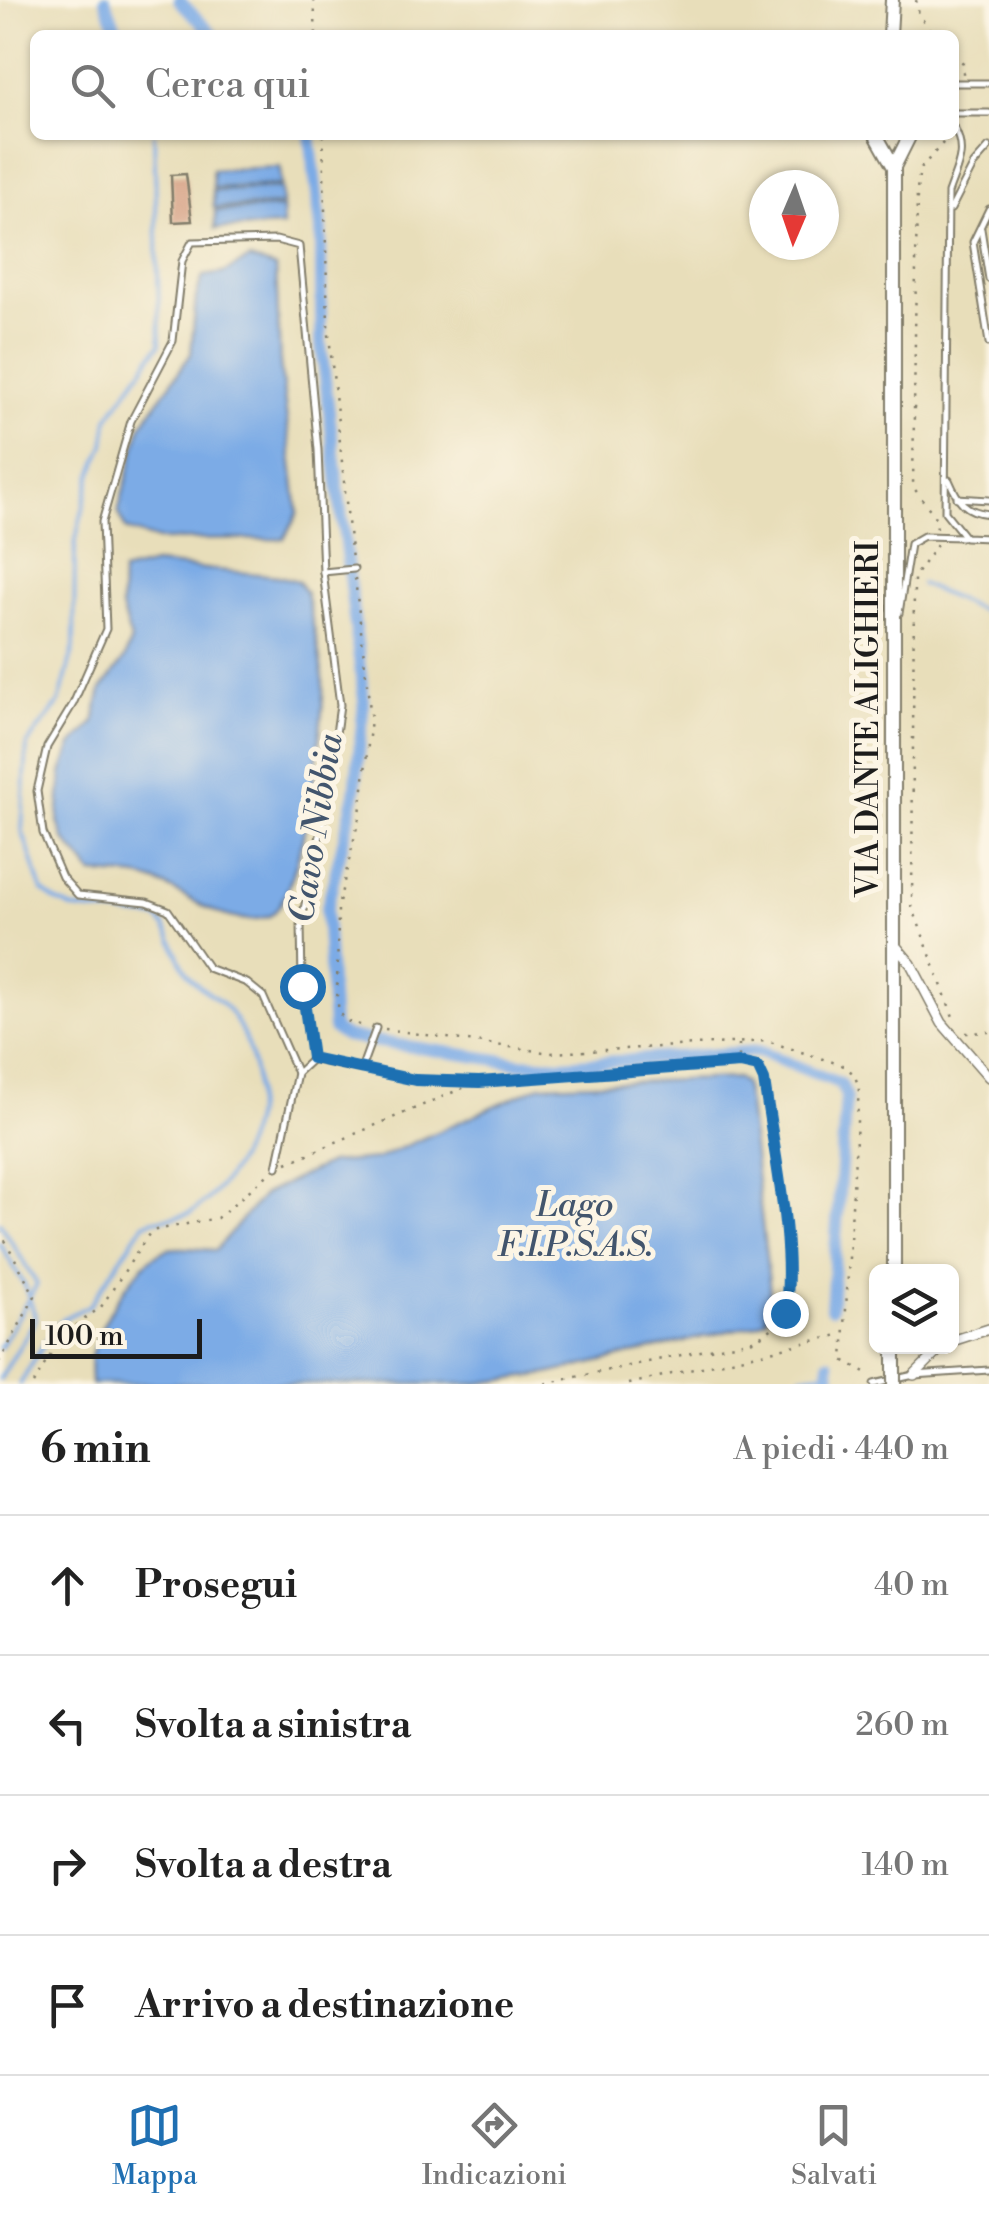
<!DOCTYPE html>
<html lang="it">
<meta charset="utf-8">
<style>
:root{--surface:#fff;--page:#f2f2f2;--text:#222;--muted:#767676;--line:#e0e0e0;--accent:#1f6fb2}
body{margin:0;font-family:"Libre Bodoni",serif;background:var(--page);color:var(--text)}
.controls{position:absolute;right:30px;bottom:30px;display:grid;overflow:hidden;border-radius:15px;box-shadow:0 2px 8px #0004}
.controls button{width:90px;height:90px;display:grid;place-items:center;padding:0;border:0;border-bottom:2px solid var(--line);background:var(--surface);color:var(--text);font:50px sans-serif}
.compass{position:absolute;left:749px;top:170px;width:90px;height:90px;border-radius:50%;background:var(--surface);box-shadow:0 2px 8px #0004;rotate:182deg}
.scale{position:absolute;left:30px;bottom:25px;width:172px;box-sizing:border-box;padding-left:10px;border:5px solid #1c1c1c;border-top:0;font-size:28px;line-height:35px;white-space:nowrap;color:#1c1c1c;-webkit-text-stroke:8px #fcf5e5;paint-order:stroke}
.stop{position:absolute;width:30px;height:30px;margin:-22px;border:8px solid #1f6fb2;border-radius:50%;background:#fff}
.stop.end{background:#1f6fb2;border-color:#fff;box-shadow:0 2px 10px #0008}
.list{margin:0;padding:0;list-style:none}
h2{display:flex;justify-content:space-between;align-items:center;height:130px;margin:0;padding:0 40px;font-size:42px}
h2 small{font-size:32px;font-weight:400;color:var(--muted)}
.list li{display:grid;grid-template-columns:65px 1fr auto;gap:30px;align-items:center;box-sizing:border-box;height:140px;padding:0 40px;border-top:2px solid var(--line)}
.list b{display:block;font-size:38px;white-space:nowrap}
.list em{font-size:32px;font-style:normal;color:var(--muted)}
.icon{flex:none;width:55px;height:55px;fill:none;stroke:currentColor;stroke-width:2;stroke-linecap:round;stroke-linejoin:round}
.map{position:relative;flex:none;width:989px;height:1384px;overflow:hidden}
.search{position:absolute;background:var(--surface);box-shadow:0 2px 8px #0004;left:30px;right:30px;top:30px;height:110px;display:flex;align-items:center;gap:25px;box-sizing:border-box;padding:0 35px;border-radius:15px;color:var(--muted);font-size:38px}
.sheet{height:690px;background:var(--surface)}
nav{display:flex;justify-content:space-around;align-items:center;box-sizing:border-box;height:140px;border-top:2px solid var(--line);background:var(--surface);font-size:28px;color:var(--muted)}
nav a{display:grid;justify-items:center;gap:5px}
nav .on{color:var(--accent)}
.map>svg:first-child{display:block}
.water{fill:#7babe6;stroke:#4c6481;stroke-width:2.5}
.lines{fill:none;stroke-linecap:round;stroke-linejoin:round}
.stream{stroke:#7babe6;stroke-width:4}
.canal{stroke:#7babe6;stroke-width:12}
.building{fill:#d6a185}
.service-casing{stroke:#827d6b;stroke-width:9}
.minor-casing{stroke:#827d6b;stroke-width:12}
.secondary-casing{stroke:#827d6b;stroke-width:16}
.path{stroke:#827d6b;stroke-width:2.5;stroke-dasharray:2.5 8;stroke-linecap:butt}
.service{stroke:#fff;stroke-width:5}
.minor{stroke:#fff;stroke-width:9}
.secondary{stroke:#fff;stroke-width:12}
.secondary-bridge-casing{stroke:#827d6b;stroke-width:16;stroke-linecap:butt}
.secondary-bridge{stroke:#fff;stroke-width:12}
.route{stroke:#1f6fb2;stroke-width:12}
.labels{text-anchor:middle;stroke-width:10;stroke-linejoin:round;paint-order:stroke}
.street-label{font-size:32px;fill:#1c1c1c;stroke:#fcf5e5}
.water-label{font-size:35px;font-style:italic;fill:#42556d;stroke:#fcf5e5}
</style>
<div class="map">
<svg width="989" height="1384" viewBox="0 0 989 1384">
<rect width="100%" height="100%" fill="#fcf5e5"/>
<filter id="ink" filterUnits="userSpaceOnUse"><feTurbulence type="fractalNoise" baseFrequency=".01" numOctaves="2"/><feDisplacementMap in="SourceGraphic" scale="20" xChannelSelector="R" yChannelSelector="G"/><feConvolveMatrix kernelMatrix="1 2 1 2 8 2 1 2 1" color-interpolation-filters="sRGB"/></filter>
<filter id="wash" filterUnits="userSpaceOnUse"><feTurbulence type="fractalNoise" baseFrequency=".0048" numOctaves="4" result="noise"/><feDisplacementMap in="SourceGraphic" scale="40" xChannelSelector="R" yChannelSelector="G"/><feGaussianBlur stdDeviation="2.25" result="paint"/><feColorMatrix in="noise" values="0 0 0 0 0 0 0 0 0 0 0 0 0 0 0 0 0 1.4 0 .05"/><feComposite in="paint" operator="in"/></filter>
<g filter="url(#wash)">
<rect width="100%" height="100%" fill="#e8deba"/>
<g class="water">
<polygon points="280,167 281,185 213,188 212,170"/>
<polygon points="281,188 282,205 214,208 213,191"/>
<polygon points="282,208 283,226 215,229 215,211"/>
<polygon points="250,259 276,268 280,362 298,513 284,539 158,540 126,530 118,512 141,426 191,354 196,297 203,276 223,273"/>
<path d="M154 564 278 576 298 581 306 593C312 622 321 653 323 683 325 719 301 907 267 917 224 929 190 894 153 881 136 874 112 876 93 874L64 839 58 822 62 773 72 745 94 723 101 690 125 658 131 640 121 608 122 572Z"/>
<path d="M737 1078 744 1084 748 1105 770 1290 766 1319 757 1324 548 1374 472 1384H91C91 1374 89 1362 92 1353 99 1324 139 1256 169 1249 183 1246 202 1250 216 1250L264 1194 329 1163 377 1159 541 1085Z"/>
</g>
<g class="lines">
<g class="stream">
<polyline points="921,584 989,614"/>
<polyline points="0,1223 37,1284 0,1348"/>
<polyline points="0,1244 25,1286 36,1319 0,1379"/>
<path d="M20 1384 52 1331 66 1317 90 1305 144 1224C159 1215 181 1220 195 1210 257 1162 276 1080 231 1013 220 997 203 992 191 978 176 959 175 937 158 918L74 909 54 900 42 890 22 830 27 744 59 703 74 647 75 543 91 476 104 445 108 418 160 344 154 135"/>
<polyline points="795,1384 801,1376 828,1372"/>
</g>
<g class="canal">
<polyline points="105,0 119,35"/>
<polyline points="179,0 213,35"/>
<polyline points="310,135 321,229 321,345 364,701 355,793 326,911 333,1029 346,1037 519,1063 563,1065 759,1051 841,1084 846,1096 831,1308"/>
<polyline points="829,1363 830,1384"/>
</g>
</g>
<g id="blocks">
<polygon class="building" points="186,174 192,221 173,222 171,175"/>
</g>
</g>
<g filter="url(#ink)">
<use href="#blocks" fill-opacity="0" stroke="#827d6b" stroke-width="2.5"/>
<g class="lines">
<g class="service-casing">
<g id="service">
<polyline points="954,83 989,83"/>
<polyline points="954,113 989,113"/>
<path d="M954 128C968 152 956 169 948 193L945 512 965 537 989 538"/>
<polyline points="951,209 974,164 989,147"/>
<polyline points="981,229 989,279"/>
<polyline points="989,343 973,242 989,209"/>
<path d="M949 480C958 501 965 512 989 514"/>
<polyline points="957,498 989,500"/>
<polyline points="323,572 354,569"/>
<polyline points="899,613 910,544 924,536 962,537"/>
<polyline points="297,1073 263,996 247,983 208,968 168,910 147,902 78,895 62,877 43,833 37,791 47,747 73,704 106,629 102,522 131,421 173,341 182,261 192,242 276,240 299,246 318,450 323,572 340,705 325,812 301,923 302,985 312,1059 361,1069 376,1028"/>
<polyline points="277,1167 297,1073 312,1059"/>
<polyline points="874,1384 914,1375 989,1370"/>
</g>
</g>
<g class="minor-casing">
<g id="minor">
<polyline points="894,944 911,964 942,1023 989,1077"/>
<polyline points="952,1341 989,1329"/>
<polyline points="914,1375 943,1346"/>
</g>
</g>
<g class="secondary-casing">
<g id="secondary">
<polyline points="890,35 892,0"/>
<polyline points="876,135 894,167"/>
<polyline points="894,1272 894,167 910,135"/>
</g>
</g>
<g class="path">
<polyline points="314,0 316,35"/>
<polyline points="916,0 919,15 934,35"/>
<polyline points="954,54 963,63 963,74"/>
<polyline points="323,135 328,325 352,560"/>
<polyline points="937,528 934,515 913,487 917,190 920,169 950,135"/>
<polyline points="937,545 914,577 912,906 955,1022"/>
<polyline points="355,578 371,719 360,814 338,907 337,996 339,1013 346,1021 367,1027"/>
<polyline points="385,1029 551,1053 767,1041 842,1065 854,1074 859,1087 843,1360 871,1375"/>
<polyline points="966,1033 989,1032"/>
<polyline points="739,1044 739,1061"/>
<path d="M369 1070 415 1080 479 1082 740 1063 758 1067 765 1080C771 1129 797 1269 785 1309 781 1325 767 1333 753 1340L543 1384"/>
<polyline points="287,1163 477,1082"/>
<polyline points="0,1231 35,1296 0,1361"/>
<polyline points="33,1384 62,1336 101,1307 151,1231 217,1218 271,1172"/>
<polyline points="629,1384 843,1334"/>
</g>
<use href="#service" class="service"/>
<use href="#minor" class="minor"/>
<use href="#secondary" class="secondary"/>
<g class="secondary-bridge-casing">
<polyline id="secondary-bridge" points="894,1346 894,1384"/>
</g>
<use href="#secondary-bridge" class="secondary-bridge"/>
</g>
</g>
<g class="lines" filter="url(#ink)">
<path class="route" d="M302 986 312 1058 415 1080 479 1082 740 1063 758 1067 764 1080C773 1148 796 1248 785 1313"/>
</g>
<g class="labels">
<g class="street-label">
<text transform="translate(867 719) rotate(-90)" y="11">VIA DANTE ALIGHIERI</text>
</g>
<g class="water-label">
<text transform="translate(315 828) rotate(-81)" y="12">Cavo Nibbia</text>
<text x="575" y="1216">Lago<tspan x="575" dy="40">F.I.P.S.A.S.</tspan></text>
</g>
</g>
</svg>
<div class="controls">
<button><svg class="icon" aria-label="layers" viewBox="0 0 24 24"><path d="M12 4l9 5-9 5-9-5zM3 14l9 5 9-5"/></svg></button>
</div>
<svg class="compass" viewBox="-18 -18 36 36"><path d="M0-13l5 13h-10z" fill="#e53935"/><path d="M0 13l5-13h-10z" fill="#767676"/></svg>
<div class="scale">100 m</div>
<div class="stop" style="left:302px;top:986px"></div>
<div class="stop end" style="left:785px;top:1313px"></div>
<div class="search"><svg class="icon" aria-label="search" viewBox="0 0 24 24"><circle cx="10" cy="10" r="6"/><path d="M15 15l6 6"/></svg>Cerca qui</div>
</div>
<section class="sheet">
<h2>6 min<small>A piedi · 440 m</small></h2>
<ul class="list">
<li><svg class="icon" aria-label="ahead" viewBox="0 0 24 24"><path d="M12 20V5M6 11l6-6 6 6"/></svg><div><b>Prosegui</b></div><em>40 m</em></li>
<li><svg class="icon" aria-label="left" viewBox="0 0 24 24"><path d="M17 20v-9H6M10 6l-5 5 5 5"/></svg><div><b>Svolta a sinistra</b></div><em>260 m</em></li>
<li><svg class="icon" aria-label="right" viewBox="0 0 24 24"><path d="M7 20v-9h11M14 6l5 5-5 5"/></svg><div><b>Svolta a destra</b></div><em>140 m</em></li>
<li><svg class="icon" aria-label="arrive" viewBox="0 0 24 24"><path d="M6 21V4h12l-3 4 3 4H6"/></svg><div><b>Arrivo a destinazione</b></div></li>
</ul>
</section>
<nav>
<a class="on"><svg class="icon" aria-label="map" viewBox="0 0 24 24"><path d="M3 6l6-2 6 2 6-2v14l-6 2-6-2-6 2zM9 4v14M15 6v14"/></svg>Mappa</a>
<a><svg class="icon" aria-label="directions" viewBox="0 0 24 24"><path d="M12 3l9 9-9 9-9-9zM9 14v-3h6M13 9l2 2-2 2"/></svg>Indicazioni</a>
<a><svg class="icon" aria-label="saved" viewBox="0 0 24 24"><path d="M7 4h10v16l-5-4-5 4z"/></svg>Salvati</a>
</nav>
